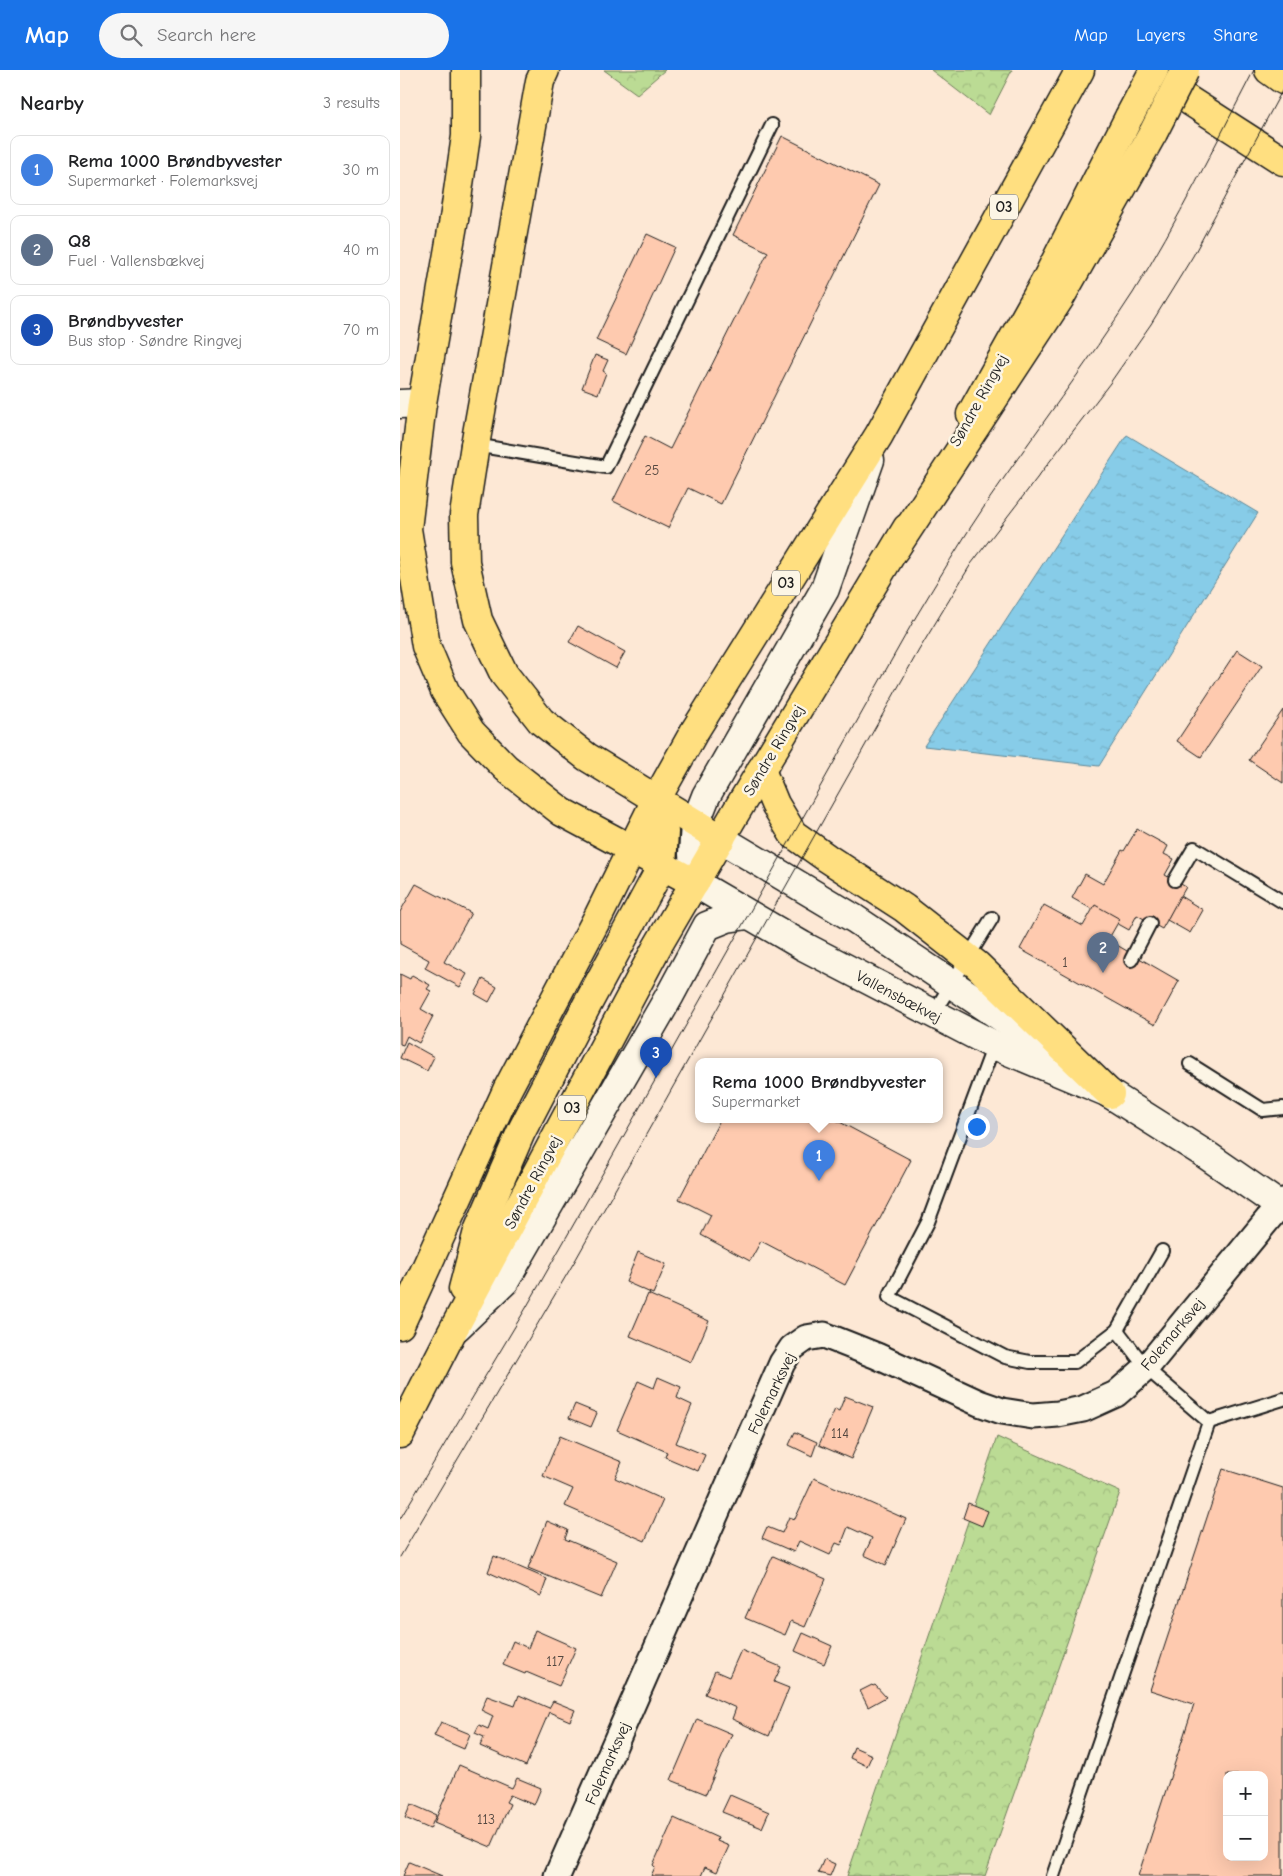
<!DOCTYPE html>
<meta charset="utf-8">
<style>
:root{--surface:#fff;--page:#f6f6f6;--text:#202124;--muted:#757577;--line:#e0e0e0;--accent:#1a73e8}
body{margin:0;font-family:"Comic Neue",sans-serif;background:var(--page);color:var(--text)}
.controls{position:absolute;right:15px;bottom:15px;display:grid;overflow:hidden;border-radius:10px;box-shadow:0 5px 20px #0002}
.controls button{width:45px;height:45px;display:grid;place-items:center;padding:0;border:0;border-bottom:1px solid var(--line);background:var(--surface);color:var(--text);font:25px sans-serif}
.you{position:absolute;left:576px;top:1056px;width:18px;height:18px;margin:-12px;border:4px solid #fff;border-radius:50%;background:#1a73e8;box-shadow:0 0 0 8px #1a73e833}
.badge{display:grid;place-items:center;width:32px;height:32px;border-radius:50%;background:var(--accent);color:#fff;font-size:16px;font-weight:700}
.pin{position:absolute;translate:-50% -41px;filter:drop-shadow(0 1px 2px #0008)}
.pin::after{content:'';position:absolute;top:26px;width:18px;height:15px;background:inherit;clip-path:polygon(0 0,100% 0,50% 100%)}
.popup{position:absolute;left:295px;top:988px;width:248px;height:65px;box-sizing:border-box;display:grid;place-content:center;border-radius:10px;background:var(--surface);filter:drop-shadow(0 1px 4px #0005);font-size:16px;white-space:nowrap;color:var(--muted)}
.popup b{font-size:19px;color:var(--text)}
.popup::after{content:'';position:absolute;left:50%;top:100%;margin-left:-10px;border:10px solid transparent;border-top-color:var(--surface)}
.list{margin:0;padding:0;list-style:none}
h2{display:flex;justify-content:space-between;align-items:center;height:65px;margin:0;padding:0 20px;font-size:21px}
h2 small{font-size:16px;font-weight:400;color:var(--muted)}
.list li{display:grid;grid-template-columns:32px 1fr auto;gap:15px;align-items:center;box-sizing:border-box;height:70px;margin:0 10px 10px;padding:0 10px;border:1px solid var(--line);border-radius:10px}
.list b{display:block;font-size:19px;white-space:nowrap}
.list p{margin:0;font-size:16px;white-space:nowrap;color:var(--muted)}
.list em{font-size:16px;font-style:normal;color:var(--muted)}
.icon{flex:none;width:28px;height:28px;fill:none;stroke:currentColor;stroke-width:2;stroke-linecap:round;stroke-linejoin:round}
.map{position:relative;flex:none;width:883px;height:1806px;overflow:hidden}
header{display:flex;align-items:center;gap:30px;box-sizing:border-box;height:70px;padding:0 25px;background:var(--accent);color:#fff}
header strong{font-size:24px}
nav{display:flex;gap:28px;margin-inline-start:auto;font-size:18px}
.search{width:350px;height:45px;background:var(--page);display:flex;align-items:center;gap:12px;box-sizing:border-box;padding:0 18px;border-radius:28px;color:var(--muted);font-size:19px}
main{display:flex}
aside{flex:1;background:var(--surface)}
.map>svg:first-child{display:block}
.forest{fill:url(#forest-crowns);stroke:#6c7c58}
.water{fill:url(#water-ripples);stroke:#5c8696}
.building{fill:#fecaaf;stroke:#1c1c1c;fill-rule:evenodd}
.lines{fill:none;stroke-linecap:round;stroke-linejoin:round}
.service-casing{stroke:#1c1c1c;stroke-width:16}
.minor-casing{stroke:#1c1c1c;stroke-width:29}
.tertiary-casing{stroke:#1c1c1c;stroke-width:31}
.primary-casing{stroke:#1c1c1c;stroke-width:31}
.motorway-casing{stroke:#1c1c1c;stroke-width:31}
.service{stroke:#fcf5e5;stroke-width:12}
.minor{stroke:#fcf5e5;stroke-width:25}
.tertiary{stroke:#fcf5e5;stroke-width:28}
.primary{stroke:#ffdf80;stroke-width:28}
.motorway{stroke:#ffdf80;stroke-width:28}
.tram{stroke:#1c1c1c;stroke-width:1}
.primary-bridge-casing{stroke:#1c1c1c;stroke-width:31;stroke-linecap:butt}
.motorway-bridge-casing{stroke:#1c1c1c;stroke-width:31;stroke-linecap:butt}
.primary-bridge{stroke:#ffdf80;stroke-width:28}
.motorway-bridge{stroke:#ffdf80;stroke-width:28}
.labels{text-anchor:middle;stroke-width:5;stroke-linejoin:round;paint-order:stroke}
.number-label{font-size:14px;fill:#544841}
.shield{fill:#fcf5e5;stroke:#5f5d58;stroke-width:1}
.shield-label{font-size:15px;font-weight:bold;fill:#1c1c1c}
.street-label{font-size:16px;fill:#1c1c1c;stroke:#fcf5e5}
</style>
<header>
<strong>Map</strong>
<div class="search"><svg class="icon" aria-label="search" viewBox="0 0 24 24"><circle cx="10" cy="10" r="6"/><path d="M15 15l6 6"/></svg>Search here</div>
<nav><a>Map</a><a>Layers</a><a>Share</a></nav>
</header>
<main>
<aside>
<h2>Nearby<small>3 results</small></h2>
<ul class="list">
<li><span class="badge" style="background:#3f7fe0">1</span><div><b>Rema 1000 Brøndbyvester</b><p>Supermarket · Folemarksvej</p></div><em>30 m</em></li>
<li><span class="badge" style="background:#5c6f8a">2</span><div><b>Q8</b><p>Fuel · Vallensbækvej</p></div><em>40 m</em></li>
<li><span class="badge" style="background:#1a4fb4">3</span><div><b>Brøndbyvester</b><p>Bus stop · Søndre Ringvej</p></div><em>70 m</em></li>
</ul>
</aside>
<div class="map">
<svg width="883" height="1806" viewBox="0 0 883 1806">
<defs>
<pattern id="forest-crowns" width="20" height="18" patternUnits="userSpaceOnUse" patternTransform="scale(1.25)"><rect width="20" height="18" fill="#bbdb94"/><path d="M2 6a3 3 0 1 1 6 0M12 15a3 3 0 1 1 6 0" fill="none" stroke="#a0bb7f"/></pattern>
<pattern id="water-ripples" width="26" height="14" patternUnits="userSpaceOnUse" patternTransform="scale(1.25)"><rect width="26" height="14" fill="#87cce8"/><path d="M2 4q2-2 4 0t4 0M15 11q2-2 4 0t4 0" fill="none" stroke="#74afc6"/></pattern>
</defs>
<rect width="100%" height="100%" fill="#fde8d5"/>
<filter id="ink" filterUnits="userSpaceOnUse"><feTurbulence type="fractalNoise" baseFrequency=".02" numOctaves="2"/><feDisplacementMap in="SourceGraphic" scale="10" xChannelSelector="R" yChannelSelector="G"/><feConvolveMatrix kernelMatrix="1 2 1 2 8 2 1 2 1" color-interpolation-filters="sRGB"/></filter>
<g filter="url(#ink)">
<g class="forest">
<polygon points="204,0 265,0 237,24"/>
<polygon points="531,0 612,0 589,45"/>
<polygon points="597,1367 720,1422 585,1806 447,1806"/>
</g>
<polygon class="water" points="727,365 858,443 699,696 524,676"/>
<g class="building">
<polygon points="382,66 479,115 321,434 288,418 268,458 213,431 245,366 270,379 368,182 333,165"/>
<polygon points="247,164 275,177 226,284 196,270"/>
<polygon points="195,285 208,290 203,301 206,303 198,324 182,318"/>
<polygon points="178,556 225,582 216,598 169,572"/>
<polygon points="837,580 862,596 801,687 777,671"/>
<polygon points="883,640 883,713 849,690"/>
<polygon points="737,759 768,776 764,784 774,789 765,805 786,817 762,859 737,845 729,860 672,828 685,804 703,814 722,780 724,781"/>
<polygon points="16,814 71,843 44,892 67,904 60,917 25,898 29,890 0,874 0,842"/>
<polygon points="780,826 803,840 790,863 767,850"/>
<polygon points="644,835 683,856 695,835 720,849 708,870 779,911 755,955 620,879"/>
<polygon points="0,904 10,909 12,905 30,915 27,919 31,921 21,939 33,946 19,973 7,966 3,975 0,974"/>
<polygon points="83,909 97,917 89,932 75,924"/>
<polygon points="7,972 34,987 27,1001 0,988"/>
<polygon points="320,1050 436,1050 511,1090 445,1215 361,1171 350,1191 301,1165 311,1145 279,1129"/>
<polygon points="238,1182 266,1194 253,1224 226,1212"/>
<polygon points="248,1224 309,1251 291,1292 230,1266"/>
<polygon points="258,1307 281,1317 277,1328 292,1335 276,1373 305,1385 298,1401 265,1387 267,1382 217,1360 238,1311 254,1318"/>
<polygon points="445,1326 473,1337 451,1389 419,1375 435,1339 439,1341"/>
<polygon points="175,1334 197,1343 191,1357 169,1348"/>
<polygon points="395,1362 417,1372 412,1386 389,1375"/>
<polygon points="160,1366 222,1392 215,1408 263,1430 245,1471 165,1436 173,1419 143,1406"/>
<path d="M823 1399 883 1418V1806H738L794 1634 750 1620ZM827 1705H864V1787H827Z"/>
<polygon points="414,1408 506,1449 486,1495 464,1485 472,1468 448,1457 441,1475 436,1473 430,1485 399,1471 394,1482 362,1468 367,1457 382,1463 389,1447 395,1449"/>
<polygon points="568,1433 588,1441 582,1456 563,1448"/>
<polygon points="147,1451 168,1460 165,1469 217,1491 201,1528 128,1498"/>
<polygon points="94,1486 147,1509 141,1526 88,1502"/>
<polygon points="373,1486 426,1509 405,1557 391,1551 385,1565 345,1548"/>
<polygon points="135,1560 176,1578 159,1616 126,1602 125,1604 103,1595 113,1571 128,1578"/>
<polygon points="403,1563 432,1576 424,1594 395,1581"/>
<polygon points="341,1580 381,1597 374,1612 389,1618 369,1666 332,1649 336,1638 305,1624 315,1601 329,1607"/>
<polygon points="472,1615 473,1616 475,1615 486,1627 468,1637 460,1621"/>
<polygon points="119,1625 149,1638 153,1631 175,1640 170,1651 149,1642 126,1696 80,1676 84,1667 75,1663 79,1655 88,1659 93,1646 81,1640 87,1626 115,1636"/>
<polygon points="297,1649 332,1664 306,1724 271,1710"/>
<polygon points="41,1652 70,1664 64,1679 34,1666"/>
<polygon points="454,1677 472,1685 467,1696 450,1688"/>
<polygon points="59,1695 112,1718 117,1708 141,1718 134,1735 110,1725 106,1732 110,1734 91,1777 34,1753"/>
<polygon points="330,1725 369,1742 362,1758 322,1742"/>
<polygon points="11,1734 36,1745 30,1759 5,1748"/>
<polygon points="274,1748 318,1768 317,1771 329,1776 317,1802 305,1797 301,1806 251,1806 255,1797 253,1795"/>
<polygon points="424,1789 435,1794 430,1806 418,1803"/>
<polygon points="9,1792 42,1806 3,1806"/>
</g>
<g class="lines">
<g class="service-casing">
<g id="service">
<polyline points="75,375 206,397 372,55"/>
<polyline points="775,810 794,778 883,832"/>
<polyline points="731,890 750,853"/>
<polyline points="533,944 592,848"/>
<polyline points="594,975 528,1152 489,1227 605,1287 630,1292 675,1292 717,1260 762,1181"/>
<polyline points="790,994 863,1040 883,1038"/>
<polyline points="717,1260 746,1298 809,1352 883,1329"/>
<polyline points="653,1806 809,1352"/>
</g>
</g>
<g class="minor-casing">
<polyline id="minor" points="157,1806 382,1293 392,1278 406,1268 424,1265 477,1286 579,1333 602,1341 633,1346 658,1344 683,1339 716,1324 746,1298 883,1131"/>
</g>
<g class="tertiary-casing">
<g id="tertiary">
<polyline points="0,334 22,333"/>
<polyline points="470,390 425,519 306,726 295,754 293,784 295,813 403,876 594,975 709,1023"/>
<polyline points="321,769 455,849 662,988 710,1024 805,1084 883,1138"/>
<polyline points="57,1257 105,1211 270,925 307,856 327,848 348,845"/>
</g>
</g>
<g class="primary-casing">
<g id="primary">
<polyline points="54,149 22,333 7,459 26,576 45,621 71,662 106,698 162,742 295,813"/>
<polyline points="571,344 646,210 729,47"/>
<polyline points="75,375 64,445 65,492 78,550 104,604 141,651 187,687 321,769"/>
<polyline points="361,700 375,734 393,764 427,788 504,838 577,895 710,1024"/>
<polyline points="63,1219 78,1161 121,1062 187,935 262,796 264,762 256,730"/>
<polyline points="0,1255 107,1020 199,845 256,730 294,662 479,365 680,0"/>
<polyline points="0,1364 51,1264 257,877 336,742 507,458"/>
</g>
</g>
<g class="motorway-casing">
<g id="motorway">
<polyline points="869,0 883,10"/>
<polyline points="754,8 883,91"/>
<polyline points="54,149 66,66 66,0"/>
<polyline points="75,375 140,11 145,0"/>
<polyline points="495,479 660,228 753,63"/>
</g>
</g>
<use href="#service" class="service"/>
<use href="#minor" class="minor"/>
<use href="#tertiary" class="tertiary"/>
<use href="#primary" class="primary"/>
<use href="#motorway" class="motorway"/>
<g class="tram">
<path d="M0 1449 126 1238 204 1101 514 550C538 510 562 469 588 431 636 361 687 294 733 223 778 151 815 75 854 0"/>
<polyline points="0,1487 176,1189 519,580 571,494 710,313 751,254 793,186 883,19"/>
</g>
<g class="primary-bridge-casing">
<polyline id="primary-bridge" points="729,47 754,0"/>
</g>
<g class="motorway-bridge-casing">
<polyline id="motorway-bridge" points="753,63 785,0"/>
</g>
<use href="#primary-bridge" class="primary-bridge"/>
<use href="#motorway-bridge" class="motorway-bridge"/>
</g>
</g>
<g class="labels">
<g class="number-label">
<text x="252" y="405">25</text>
<text x="665" y="897">1</text>
<text x="440" y="1368">114</text>
<text x="155" y="1596">117</text>
<text x="86" y="1754">113</text>
</g>
<g class="shield">
<rect x="590" y="124.5" width="28" height="25" rx="4"/>
<rect x="372" y="500.5" width="28" height="25" rx="4"/>
<rect x="158" y="1025.5" width="28" height="25" rx="4"/>
</g>
<g class="shield-label">
<text x="604" y="142">O3</text>
<text x="386" y="518">O3</text>
<text x="172" y="1043">O3</text>
</g>
<g class="street-label">
<text transform="translate(578 330) rotate(-61)" y="6">Søndre Ringvej</text>
<text transform="translate(373 680) rotate(-59)" y="6">Søndre Ringvej</text>
<text transform="translate(499 926) rotate(28)" y="6">Vallensbækvej</text>
<text transform="translate(132 1112) rotate(-62)" y="6">Søndre Ringvej</text>
<text transform="translate(772 1264) rotate(-50)" y="6">Folemarksvej</text>
<text transform="translate(371 1323) rotate(-64)" y="6">Folemarksvej</text>
<text transform="translate(207 1693) rotate(-66)" y="6">Folemarksvej</text>
</g>
</g>
</svg>
<div class="controls">
<button>+</button>
<button>−</button>
</div>
<div class="you"></div>
<div class="pin badge" style="left:419px;top:1111px;background:#3f7fe0">1</div>
<div class="popup"><b>Rema 1000 Brøndbyvester</b>Supermarket</div>
<div class="pin badge" style="left:703px;top:903px;background:#5c6f8a">2</div>
<div class="pin badge" style="left:256px;top:1008px;background:#1a4fb4">3</div>
</div>
</main>
